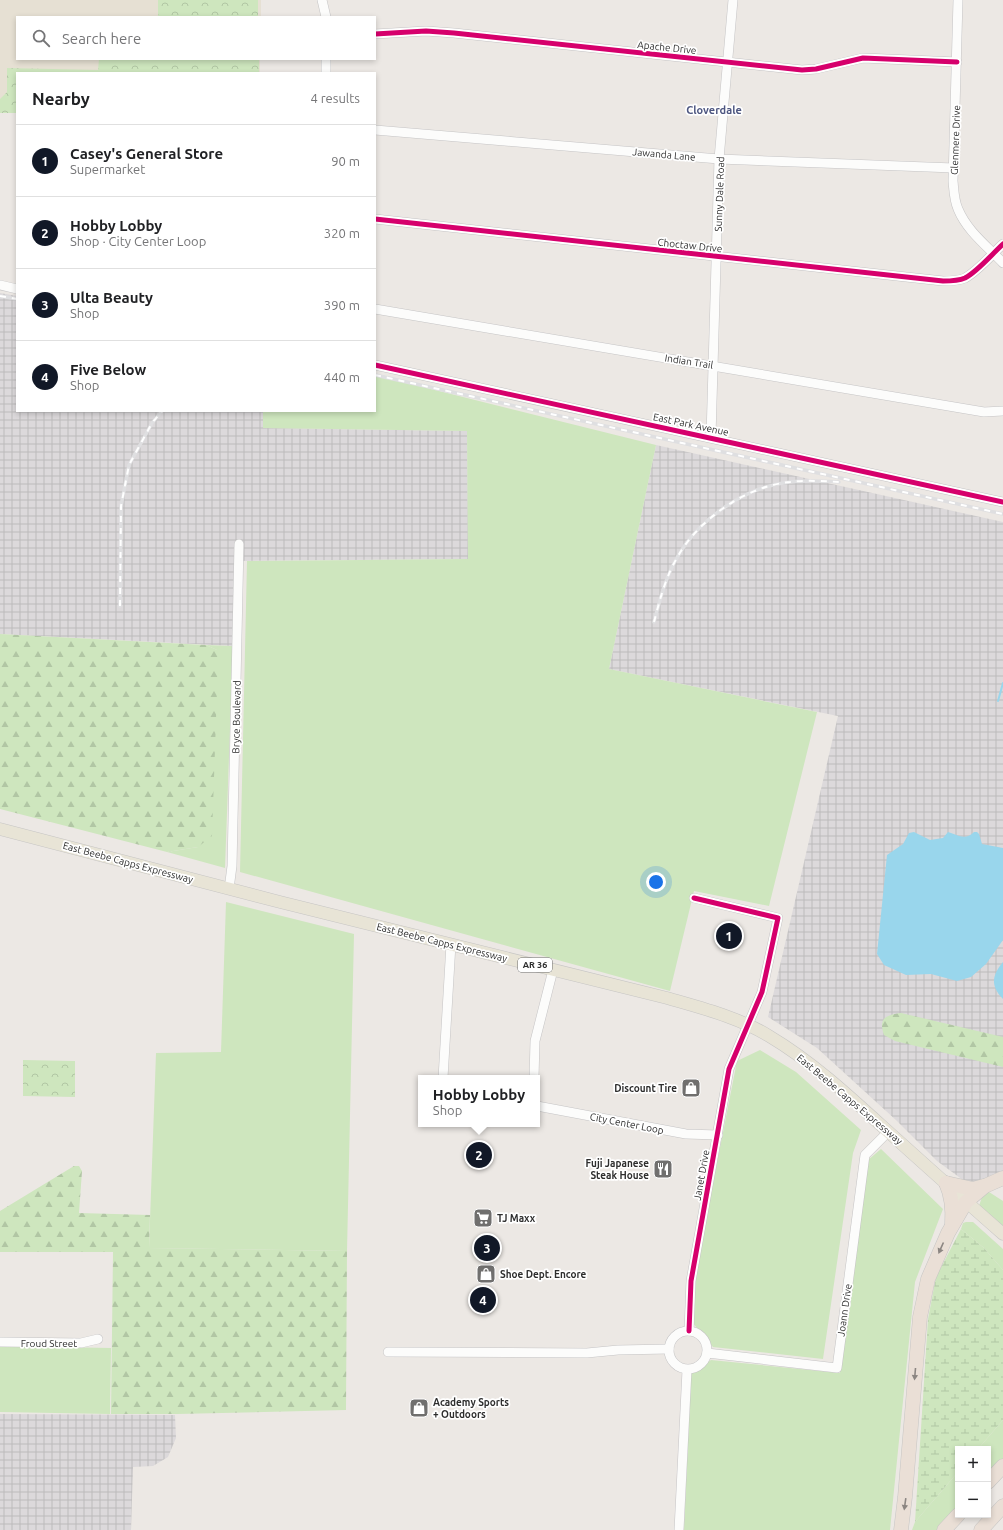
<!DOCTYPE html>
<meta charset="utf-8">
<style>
:root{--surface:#fff;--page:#f6f6f6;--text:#202124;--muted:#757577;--line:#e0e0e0;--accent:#111827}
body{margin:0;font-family:Ubuntu,sans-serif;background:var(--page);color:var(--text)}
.controls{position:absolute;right:12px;bottom:12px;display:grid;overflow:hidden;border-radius:0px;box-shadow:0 2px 6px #0003}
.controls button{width:36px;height:36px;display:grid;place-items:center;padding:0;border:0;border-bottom:1px solid var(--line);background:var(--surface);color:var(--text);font:20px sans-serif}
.you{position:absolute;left:656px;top:882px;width:14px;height:14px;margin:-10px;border:3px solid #fff;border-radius:50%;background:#1a73e8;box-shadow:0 0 0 6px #1a73e833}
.badge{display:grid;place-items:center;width:26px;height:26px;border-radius:50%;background:var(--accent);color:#fff;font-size:13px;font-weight:700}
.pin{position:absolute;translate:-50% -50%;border:2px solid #fff;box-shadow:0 1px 4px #0006}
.popup{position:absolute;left:418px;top:1075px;width:122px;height:52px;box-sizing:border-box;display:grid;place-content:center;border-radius:0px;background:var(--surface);filter:drop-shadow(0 1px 3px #0005);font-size:13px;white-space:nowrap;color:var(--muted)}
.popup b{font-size:15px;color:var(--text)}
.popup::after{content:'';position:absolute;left:50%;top:100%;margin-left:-8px;border:8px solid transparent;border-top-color:var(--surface)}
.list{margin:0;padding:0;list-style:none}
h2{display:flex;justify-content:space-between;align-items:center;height:52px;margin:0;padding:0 16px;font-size:17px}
h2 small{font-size:13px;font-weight:400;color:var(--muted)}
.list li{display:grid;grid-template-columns:26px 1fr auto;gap:12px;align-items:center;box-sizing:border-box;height:72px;padding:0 16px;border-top:1px solid var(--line)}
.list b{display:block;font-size:15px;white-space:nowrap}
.list p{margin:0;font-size:13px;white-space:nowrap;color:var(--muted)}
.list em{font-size:13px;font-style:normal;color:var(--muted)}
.icon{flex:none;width:22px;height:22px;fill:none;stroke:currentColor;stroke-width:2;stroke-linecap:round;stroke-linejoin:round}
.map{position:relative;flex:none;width:1003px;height:1530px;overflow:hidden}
.search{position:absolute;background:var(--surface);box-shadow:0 2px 6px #0003;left:16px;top:16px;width:360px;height:44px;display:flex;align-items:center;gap:10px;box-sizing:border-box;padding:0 14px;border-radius:0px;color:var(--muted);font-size:15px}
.panel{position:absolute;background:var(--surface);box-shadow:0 2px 6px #0003;left:16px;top:72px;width:360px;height:340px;border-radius:0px}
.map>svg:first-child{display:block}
.industrial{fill:url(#industrial-grid)}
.education{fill:#e6e0d3}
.grass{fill:#cee6be}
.forest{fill:url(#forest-firs)}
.wetland{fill:url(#wetland-marsh)}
.park{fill:url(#park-crowns)}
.water{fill:#99d6ec}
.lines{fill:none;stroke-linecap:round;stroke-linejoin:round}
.stream{stroke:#99d6ec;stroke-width:2}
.minor-casing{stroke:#c5c4c5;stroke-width:10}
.major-casing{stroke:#c6c5c4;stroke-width:13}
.highway-casing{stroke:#c6c5c4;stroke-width:15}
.minor{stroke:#fcfcfb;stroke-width:9}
.major{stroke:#e8e4d6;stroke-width:12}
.highway{stroke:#eadfd6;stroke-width:14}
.rail-casing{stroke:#dfdfe1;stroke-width:3.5}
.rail{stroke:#fff;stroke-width:2;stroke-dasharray:6;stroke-linecap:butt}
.cycleway-casing{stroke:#fff;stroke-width:8}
.cycleway{stroke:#d6006c;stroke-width:5}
.oneway{fill:#8c8682}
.labels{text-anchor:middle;stroke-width:3.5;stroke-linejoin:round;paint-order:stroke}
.shield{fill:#fff;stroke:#6d6d6d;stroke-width:1}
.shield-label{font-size:9px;font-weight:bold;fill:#2e2e2e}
.street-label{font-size:10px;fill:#2e2e2e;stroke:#fff}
.poi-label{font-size:10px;font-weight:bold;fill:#2e2e2e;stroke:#fff;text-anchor:start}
.neighbourhood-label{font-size:11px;font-weight:bold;fill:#4d5680;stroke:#fff}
</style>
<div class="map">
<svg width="1003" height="1530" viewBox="0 0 1003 1530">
<defs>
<pattern id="industrial-grid" width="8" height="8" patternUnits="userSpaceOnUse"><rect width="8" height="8" fill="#dcd9db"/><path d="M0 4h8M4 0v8" fill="none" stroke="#bdbbbc"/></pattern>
<pattern id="forest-firs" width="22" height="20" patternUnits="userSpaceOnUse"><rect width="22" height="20" fill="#cee6be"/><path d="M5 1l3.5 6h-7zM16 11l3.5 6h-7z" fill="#b1c6a4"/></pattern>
<pattern id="wetland-marsh" width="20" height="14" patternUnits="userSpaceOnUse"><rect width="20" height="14" fill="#cee6be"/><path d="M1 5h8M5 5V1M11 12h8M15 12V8" fill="none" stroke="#b1c6a4"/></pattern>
<pattern id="park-crowns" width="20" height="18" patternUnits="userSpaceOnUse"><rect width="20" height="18" fill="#cee6be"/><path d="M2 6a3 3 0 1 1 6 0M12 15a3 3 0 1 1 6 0" fill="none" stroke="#b1c6a4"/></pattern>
</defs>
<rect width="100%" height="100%" fill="#ece8e4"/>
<g class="industrial">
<polygon points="0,293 17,296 17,411 263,411 263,428 467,431 468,559 236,561 233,646 0,634"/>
<polygon points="656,445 1003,522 1003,1171 994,1174 979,1182 963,1180 937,1161 897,1121 817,1048 768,1017 838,716 609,669"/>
<polygon points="0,1414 175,1415 176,1438 168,1457 153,1466 133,1467 131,1530 0,1530"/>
</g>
<polygon class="education" points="0,0 261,0 261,17 17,17 17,59 260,59 260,73 17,73 17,113 0,113"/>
<g class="grass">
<polygon points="375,375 656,445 609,669 817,712 769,906 694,891 670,991 240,872 247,561 468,559 467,431 263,428 263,411 375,411"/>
<polygon points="206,645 233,646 225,868 167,852 198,847 217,650"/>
<polygon points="226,902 354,934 347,1251 149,1248 156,1053 221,1052"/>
<polygon points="760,1050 796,1072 861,1130 853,1153 823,1359 713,1347 692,1322 694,1280 737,1061"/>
<polygon points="881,1149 943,1209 915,1282 890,1530 684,1530 691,1374 711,1360 840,1373 868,1160"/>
<polygon points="989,1192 1003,1201 1003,1226 979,1206 982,1197"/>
<polygon points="966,1222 973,1222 1003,1249 1003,1270 984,1248 961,1229 963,1223"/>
<polygon points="0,1346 111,1348 110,1414 0,1412"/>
<polygon points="1003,1420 1003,1459 988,1476 988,1449 978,1449"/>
<polygon points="958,1472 958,1508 938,1530 912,1530 915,1522"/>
</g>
<g class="forest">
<polygon points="0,634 206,645 217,650 218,661 212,836 198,847 167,852 0,809"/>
<path d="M901 1013 1003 1037V1067L895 1041 884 1035C878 1018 886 1015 901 1013Z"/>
<polygon points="74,1166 79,1166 82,1171 79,1213 150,1215 149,1248 347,1251 346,1410 177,1414 111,1414 113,1252 0,1252 0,1211"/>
</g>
<polygon class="wetland" points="961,1229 984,1248 1003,1270 1003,1420 978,1449 958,1449 958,1472 915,1522 928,1319 936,1277"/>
<g class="park">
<rect x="158" y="0" width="100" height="17"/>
<polygon points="99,59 259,59 259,73 17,73 17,113 0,113 0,99 7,92 7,68 98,70"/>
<polygon points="23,1060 75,1061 75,1097 23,1096"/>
</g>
<g class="water">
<path d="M914 832 930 840 943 838 948 832C958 835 965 841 974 832H977L979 834 982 844 1003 848V940L986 964 971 977 957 981 931 974 906 975 884 965 877 954 887 855 903 844 909 833Z"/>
<path d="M1003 962V999C990 986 992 975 1003 962Z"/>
</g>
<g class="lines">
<polyline class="stream" points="998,701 1003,683"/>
<g class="minor-casing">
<g id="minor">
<polyline points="322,0 326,17"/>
<path d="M958 0 953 181C954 191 954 200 958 209 967 231 987 246 1003 263"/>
<polyline points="375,34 426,31 454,33 802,70 816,69 863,58 957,62"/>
<polyline points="326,73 326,59"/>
<polyline points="375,130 719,159 954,168"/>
<path d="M375 219 943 281C950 281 958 281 965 278 978 271 992 254 1003 244"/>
<polyline points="0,285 17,289"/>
<polyline points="375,309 984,412 1003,411"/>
<polyline points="375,365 1003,502"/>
<polyline points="711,437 719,159 733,0"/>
<polyline points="229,889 232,866 239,544"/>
<polyline points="443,1078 451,944"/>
<polyline points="534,1078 535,1041 553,970"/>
<polyline points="537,1106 686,1134 718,1135"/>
<circle cx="688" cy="1350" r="19"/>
<polyline points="689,1331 691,1281 729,1069 762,992 778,918 694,898"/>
<polyline points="0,1342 81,1343 98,1339"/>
<polyline points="388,1352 587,1353 618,1350 669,1349"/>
<polyline points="707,1353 837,1368 865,1155 888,1132"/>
<polyline points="679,1530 687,1370"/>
</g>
</g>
<g class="major-casing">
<path id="major" d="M0 829 280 902 667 998C701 1008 738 1017 769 1036 811 1061 847 1094 883 1127 923 1163 963 1199 1003 1234"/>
</g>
<g class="highway-casing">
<g id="highway">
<path d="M946 1183C952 1196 953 1209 952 1224"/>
<polyline points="946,1183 973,1189 984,1186"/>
<polyline points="988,1482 1003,1466"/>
<polyline points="901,1530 905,1497 920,1317 928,1279 948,1233 966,1202 985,1186 1003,1178"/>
<polyline points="944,1530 958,1515"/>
<polyline points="981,1530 1003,1506"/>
</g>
</g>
<use href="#minor" class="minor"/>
<use href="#major" class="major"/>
<use href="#highway" class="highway"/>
<g class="rail-casing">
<g id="rail">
<polyline points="0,296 17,299"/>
<polyline points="375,375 1003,514"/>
<polyline points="120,606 121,506 129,465 152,423 162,411"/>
<path d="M654 622C660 599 666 576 678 556 700 518 747 486 790 482 806 480 823 481 839 482"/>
</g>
</g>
<use href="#rail" class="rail"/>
<g class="cycleway-casing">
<g id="cycleway">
<polyline points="375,34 426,31 454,33 802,70 816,69 863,58 957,62"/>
<path d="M375 219 943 281C950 281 958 281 965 278 978 271 992 254 1003 244"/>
<polyline points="375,365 1003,502"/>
<polyline points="689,1331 691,1281 729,1069 762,992 778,918 694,898"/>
</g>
</g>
<use href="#cycleway" class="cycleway"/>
</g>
<defs><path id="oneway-solid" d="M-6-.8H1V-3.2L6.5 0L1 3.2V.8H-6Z"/></defs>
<g class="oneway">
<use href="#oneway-solid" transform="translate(941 1248) rotate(114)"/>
<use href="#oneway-solid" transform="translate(915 1374) rotate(95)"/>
<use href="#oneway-solid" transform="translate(905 1504) rotate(98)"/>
</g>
<defs>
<g id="shop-square" transform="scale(1)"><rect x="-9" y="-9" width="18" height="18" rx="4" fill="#706f6e" stroke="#fff"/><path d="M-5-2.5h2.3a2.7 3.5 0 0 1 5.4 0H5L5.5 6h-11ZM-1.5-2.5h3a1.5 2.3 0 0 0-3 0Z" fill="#fff"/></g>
<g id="restaurant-square" transform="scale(1)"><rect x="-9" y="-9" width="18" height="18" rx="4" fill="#706f6e" stroke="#fff"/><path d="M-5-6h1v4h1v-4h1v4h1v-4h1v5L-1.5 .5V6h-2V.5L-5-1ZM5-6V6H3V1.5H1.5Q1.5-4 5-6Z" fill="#fff"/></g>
<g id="supermarket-square" transform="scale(1)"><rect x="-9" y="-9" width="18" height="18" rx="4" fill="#706f6e" stroke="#fff"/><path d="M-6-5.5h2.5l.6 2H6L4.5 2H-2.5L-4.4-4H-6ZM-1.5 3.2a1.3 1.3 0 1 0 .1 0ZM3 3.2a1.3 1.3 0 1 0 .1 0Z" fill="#fff"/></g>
</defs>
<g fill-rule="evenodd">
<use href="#shop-square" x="691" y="1088"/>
<use href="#restaurant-square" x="663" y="1169"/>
<use href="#supermarket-square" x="483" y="1218"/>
<use href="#shop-square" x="486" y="1274"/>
<use href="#shop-square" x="419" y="1408"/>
</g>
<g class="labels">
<rect class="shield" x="518" y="958" width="34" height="14" rx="3"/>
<g class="shield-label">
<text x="535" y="968">AR 36</text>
</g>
<g class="street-label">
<text transform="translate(667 47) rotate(6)" y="4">Apache Drive</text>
<text transform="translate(955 140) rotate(-88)" y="4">Glenmere Drive</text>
<text transform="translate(664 154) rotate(5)" y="4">Jawanda Lane</text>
<text transform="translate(719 194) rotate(-88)" y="4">Sunny Dale Road</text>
<text transform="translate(690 245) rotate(6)" y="4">Choctaw Drive</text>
<text transform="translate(689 361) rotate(9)" y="4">Indian Trail</text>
<text transform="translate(691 424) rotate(12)" y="4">East Park Avenue</text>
<text transform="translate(236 717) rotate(-89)" y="4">Bryce Boulevard</text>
<text transform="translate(128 862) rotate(15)" y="4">East Beebe Capps Expressway</text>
<text transform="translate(442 942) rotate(14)" y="4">East Beebe Capps Expressway</text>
<text transform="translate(850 1099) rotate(40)" y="4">East Beebe Capps Expressway</text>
<text transform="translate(627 1123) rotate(11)" y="4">City Center Loop</text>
<text transform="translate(701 1175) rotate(-80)" y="4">Janet Drive</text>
<text transform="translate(844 1310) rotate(-82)" y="4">Joann Drive</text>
<text x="49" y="1347">Froud Street</text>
</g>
<g class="poi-label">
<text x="677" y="1092" text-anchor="end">Discount Tire</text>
<text x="649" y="1167" text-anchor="end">Fuji Japanese<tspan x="649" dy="12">Steak House</tspan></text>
<text x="497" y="1222">TJ Maxx</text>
<text x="500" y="1278">Shoe Dept. Encore</text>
<text x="433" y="1406">Academy Sports<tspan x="433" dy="12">+ Outdoors</tspan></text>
</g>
<g class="neighbourhood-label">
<text x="714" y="114">Cloverdale</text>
</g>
</g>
</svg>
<div class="controls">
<button>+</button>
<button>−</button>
</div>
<div class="you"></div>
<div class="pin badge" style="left:729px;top:936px">1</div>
<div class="pin badge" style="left:479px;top:1155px">2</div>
<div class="popup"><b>Hobby Lobby</b>Shop</div>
<div class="pin badge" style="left:487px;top:1248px">3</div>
<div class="pin badge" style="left:483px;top:1300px">4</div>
<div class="search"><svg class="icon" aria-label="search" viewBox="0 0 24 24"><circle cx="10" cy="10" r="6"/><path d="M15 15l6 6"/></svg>Search here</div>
<section class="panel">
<h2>Nearby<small>4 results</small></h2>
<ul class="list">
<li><span class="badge">1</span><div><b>Casey's General Store</b><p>Supermarket</p></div><em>90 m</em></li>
<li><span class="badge">2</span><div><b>Hobby Lobby</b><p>Shop · City Center Loop</p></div><em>320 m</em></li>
<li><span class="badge">3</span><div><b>Ulta Beauty</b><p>Shop</p></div><em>390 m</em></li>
<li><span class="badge">4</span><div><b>Five Below</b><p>Shop</p></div><em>440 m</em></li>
</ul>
</section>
</div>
